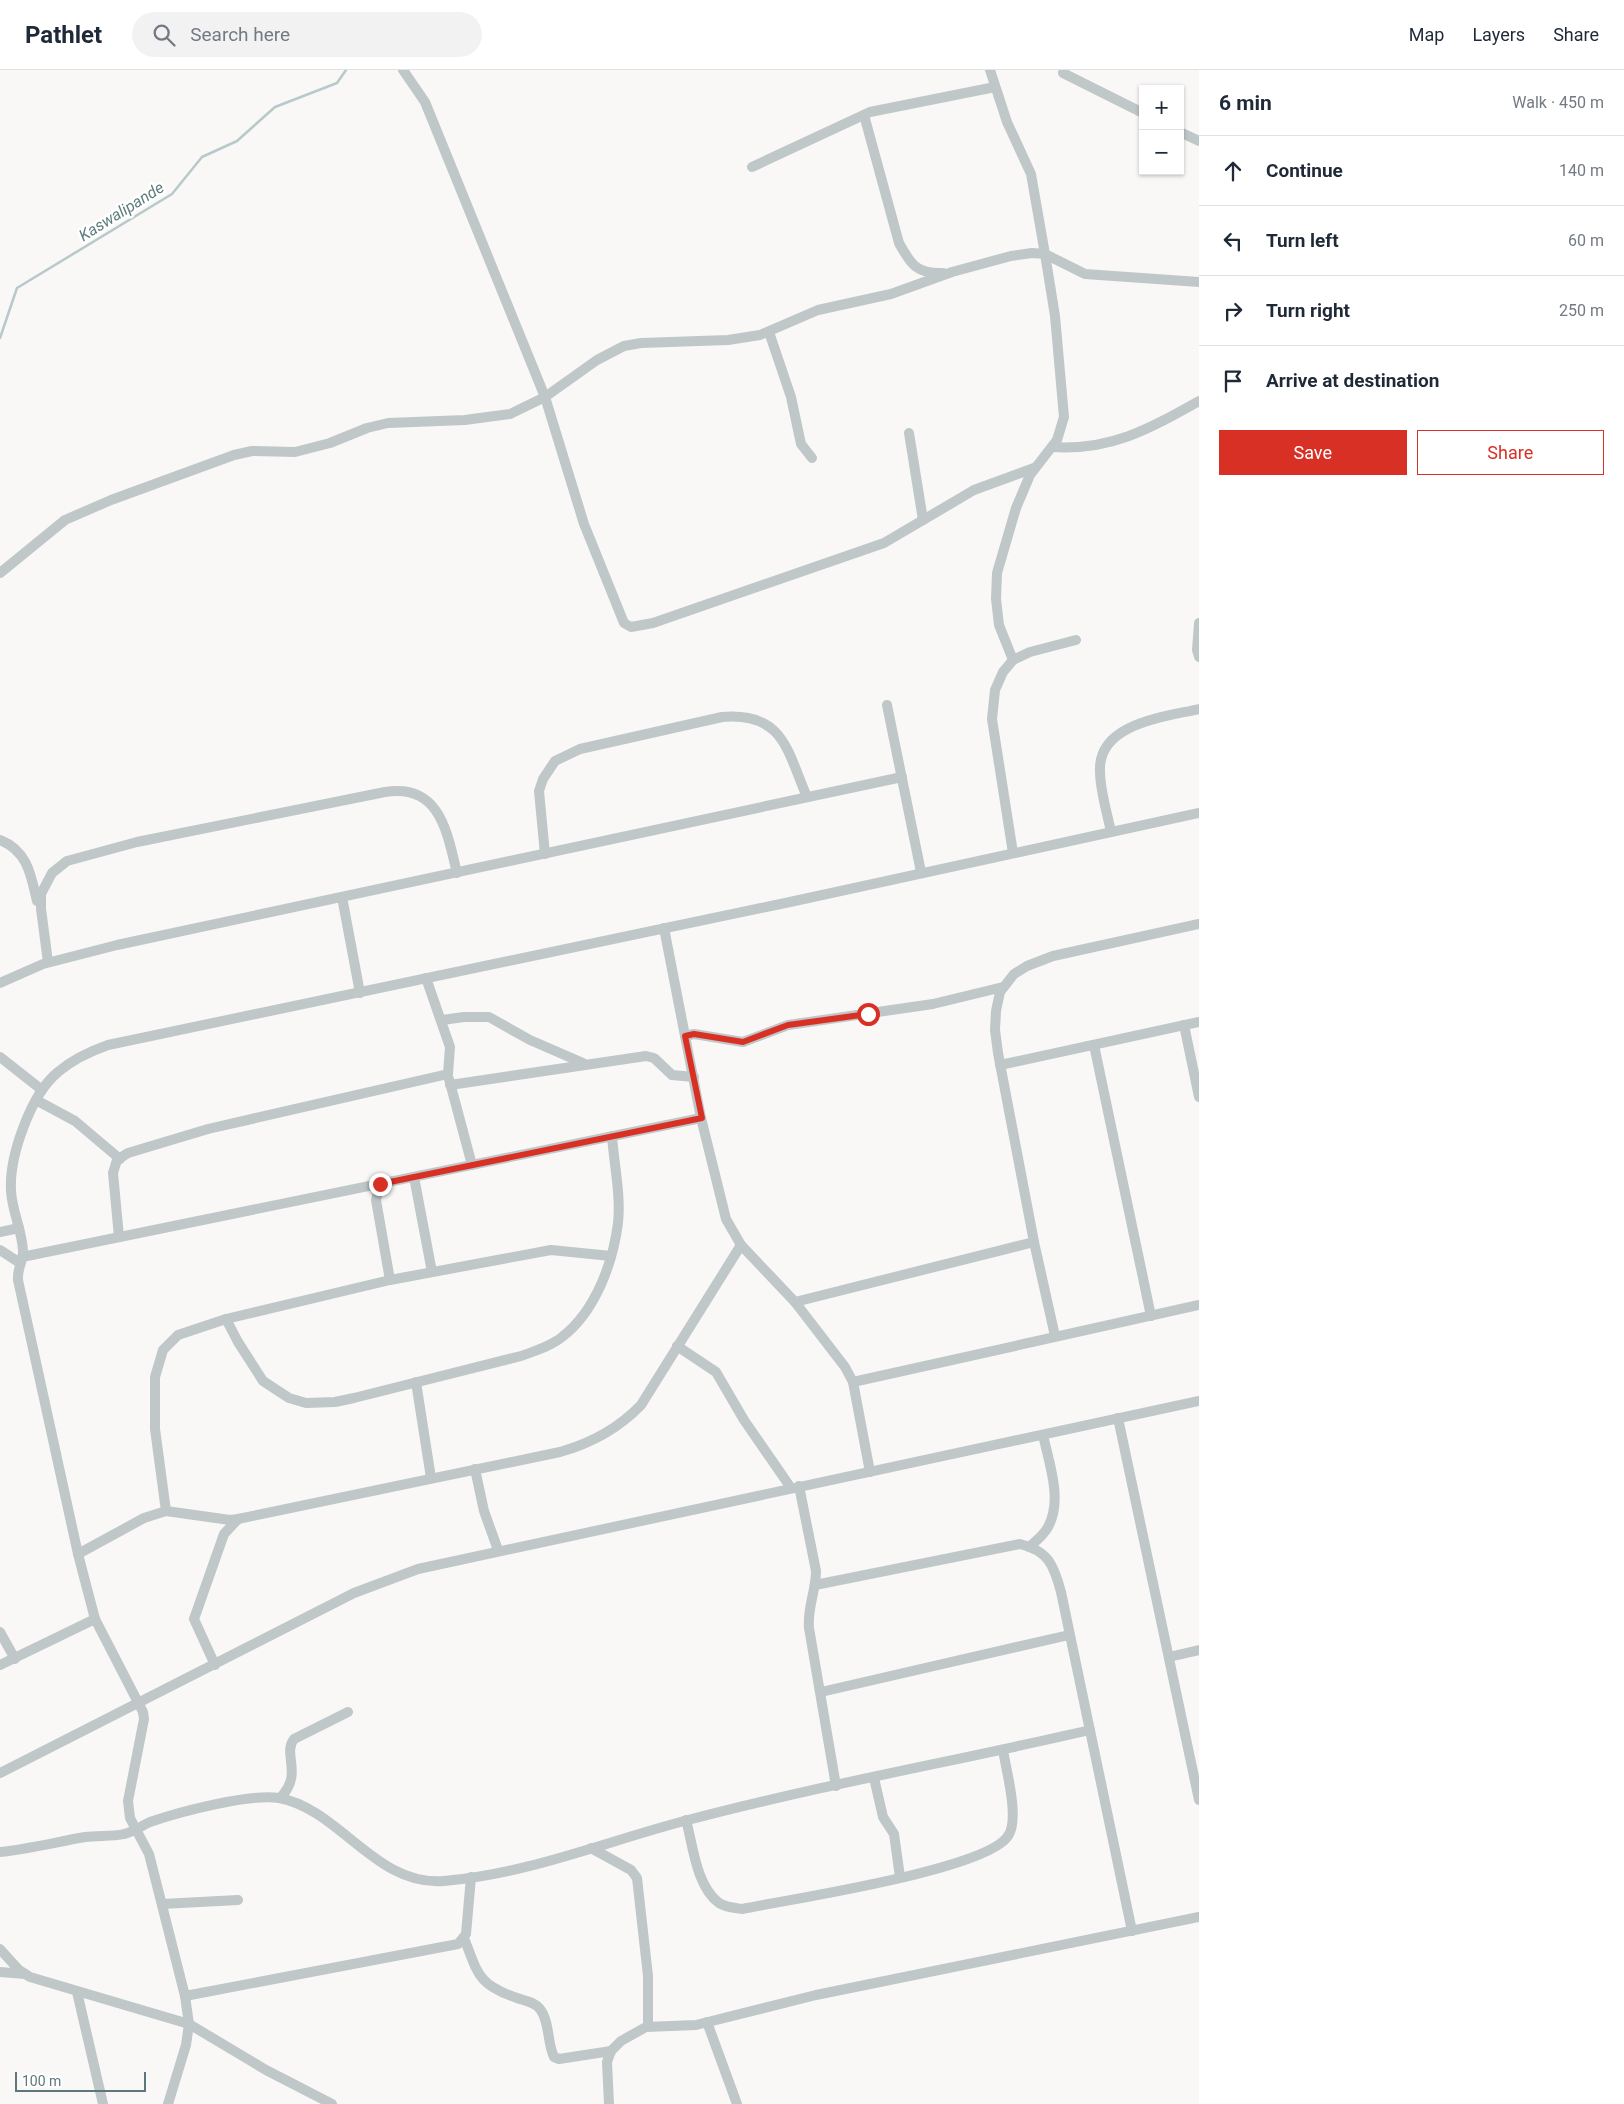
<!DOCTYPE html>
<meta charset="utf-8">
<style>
:root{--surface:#fff;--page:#f2f2f3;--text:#1f2937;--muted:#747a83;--line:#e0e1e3;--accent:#d93025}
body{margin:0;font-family:Roboto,sans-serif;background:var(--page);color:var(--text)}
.controls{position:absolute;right:15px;top:15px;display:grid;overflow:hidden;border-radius:0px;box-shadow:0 1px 4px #0004}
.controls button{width:45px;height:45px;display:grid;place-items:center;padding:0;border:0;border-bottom:1px solid var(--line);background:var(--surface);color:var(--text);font:25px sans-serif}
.scale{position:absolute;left:15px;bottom:12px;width:131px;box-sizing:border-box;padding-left:5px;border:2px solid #5e777d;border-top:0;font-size:14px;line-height:18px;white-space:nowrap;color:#5e777d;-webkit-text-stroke:4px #fff;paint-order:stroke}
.stop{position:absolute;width:15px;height:15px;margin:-11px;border:4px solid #d93025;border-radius:50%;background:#fff}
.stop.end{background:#d93025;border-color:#fff;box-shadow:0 1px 5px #0008}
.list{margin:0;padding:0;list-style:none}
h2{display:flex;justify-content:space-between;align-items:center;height:65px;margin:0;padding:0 20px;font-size:21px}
h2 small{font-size:16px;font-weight:400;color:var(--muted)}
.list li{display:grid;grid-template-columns:32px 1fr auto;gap:15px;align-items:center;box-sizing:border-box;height:70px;padding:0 20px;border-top:1px solid var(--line)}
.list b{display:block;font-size:19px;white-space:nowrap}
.list em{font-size:16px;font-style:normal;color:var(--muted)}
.actions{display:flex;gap:10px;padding:15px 20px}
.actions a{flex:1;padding:11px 0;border:1px solid var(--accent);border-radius:0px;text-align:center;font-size:18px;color:var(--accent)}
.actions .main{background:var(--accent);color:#fff}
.icon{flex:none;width:28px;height:28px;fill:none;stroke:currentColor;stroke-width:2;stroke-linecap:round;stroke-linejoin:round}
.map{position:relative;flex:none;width:1199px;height:2034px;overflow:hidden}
header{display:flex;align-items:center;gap:30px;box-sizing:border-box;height:70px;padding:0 25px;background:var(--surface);border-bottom:1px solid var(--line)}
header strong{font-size:24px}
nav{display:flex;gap:28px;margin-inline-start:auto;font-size:18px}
.search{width:350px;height:45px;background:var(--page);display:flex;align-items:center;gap:12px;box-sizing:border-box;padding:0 18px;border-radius:28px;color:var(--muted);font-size:19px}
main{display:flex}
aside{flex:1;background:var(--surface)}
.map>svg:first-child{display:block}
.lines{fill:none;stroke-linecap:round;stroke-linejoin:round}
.stream{stroke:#b7c9ca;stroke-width:2.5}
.minor{stroke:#bfc7c9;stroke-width:10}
.route{stroke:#d93025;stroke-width:6}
.labels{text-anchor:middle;stroke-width:5;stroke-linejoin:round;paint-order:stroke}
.water-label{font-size:16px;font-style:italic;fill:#5d7c7d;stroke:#fff}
</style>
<header>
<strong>Pathlet</strong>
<div class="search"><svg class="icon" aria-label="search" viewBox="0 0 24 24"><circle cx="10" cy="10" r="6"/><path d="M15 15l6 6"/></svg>Search here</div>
<nav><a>Map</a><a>Layers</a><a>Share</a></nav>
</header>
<main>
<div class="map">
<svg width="1199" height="2034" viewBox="0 0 1199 2034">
<rect width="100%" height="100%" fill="#f9f8f6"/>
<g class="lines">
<polyline class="stream" points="0,268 17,218 172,124 202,87 237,71 275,37 337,13 346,0"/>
<g class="minor">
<polyline points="403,0 425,32 545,327 584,454 624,553 631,557 653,553 884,473 974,420 1034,398"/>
<polyline points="990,0 1007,52 1031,104 1045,184 1085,204 1199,212"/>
<polyline points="1063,3 1143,43"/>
<path d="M864 45 899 173C911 195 917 204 943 203"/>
<polyline points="1180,62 1199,71"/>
<polyline points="752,97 870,42 995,17"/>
<polyline points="769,262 791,327 801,374 812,388"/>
<polyline points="909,363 923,450"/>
<path d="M1052 377C1111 381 1149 359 1199 331"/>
<polyline points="0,503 65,450 111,430 234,385 252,381 295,382 330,373 367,358 388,353 465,350 510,344 545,327 597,290 624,276 641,273 728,270 760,265 818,240 891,224 952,202 1011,186 1032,183 1045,184 1055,246 1064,347 1057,370 1030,405 1016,438 997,503 996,529 999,555 1013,590"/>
<polyline points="1199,553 1197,580 1199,587"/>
<polyline points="887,635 921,802"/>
<path d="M1111 762C1107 742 1100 721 1100 701 1098 653 1165 647 1199 639"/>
<path d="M0 770C28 781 31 806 37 831"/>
<polyline points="1013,783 992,649 995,620 1003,602 1013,590 1030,582 1076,570"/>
<path d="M545 784 539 721 543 709 555 691 580 679 722 647C784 642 787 681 807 727"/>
<polyline points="342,827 360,923"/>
<polyline points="664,858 701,1048 726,1149 741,1175 795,1232 845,1297 853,1312 870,1402"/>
<path d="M48 892 41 839V824L52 803 67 791 137 772 385 722C440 713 447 762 457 803"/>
<polyline points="0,913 43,894 117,875 902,707"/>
<polyline points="442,950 464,947 489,947 530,970 583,993"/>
<polyline points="1184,955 1199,1027"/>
<polyline points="685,966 694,964 743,972 788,955 933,934 1003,917"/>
<polyline points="1094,975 1151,1246"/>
<polyline points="0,987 42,1020"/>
<polyline points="1000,995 1199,952"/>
<polyline points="449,1009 472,1095"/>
<polyline points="450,1015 646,986 654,988 672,1005 694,1007"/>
<polyline points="36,1030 75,1051 120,1089"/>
<polyline points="414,1107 432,1202"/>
<polyline points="380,1114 376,1130 390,1210"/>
<polyline points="0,1162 19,1158"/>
<polyline points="119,1167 113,1103 117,1090 128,1083 208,1059 448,1004 450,977 426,908"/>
<polyline points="0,1180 20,1193"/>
<polyline points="22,1187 701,1048"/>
<polyline points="795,1232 1034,1172"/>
<path d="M226 1249 238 1272 263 1311 289 1328 306 1333 335 1332 354 1328 521 1286C535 1281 551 1276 562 1267 595 1242 613 1193 618 1153 621 1125 614 1094 612 1066"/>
<polyline points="1055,1266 1034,1172 998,983 995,960 996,941 1000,922 1014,904 1027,896 1053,886 1199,854"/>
<polyline points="677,1276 716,1302 744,1350 791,1418"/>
<polyline points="416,1312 431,1408"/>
<polyline points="853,1312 1199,1235"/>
<polyline points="1118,1348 1199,1730"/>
<polyline points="475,1399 484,1441 498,1480"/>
<path d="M799 1416 816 1501C816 1521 807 1538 809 1558L836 1716"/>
<polyline points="166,1441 155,1359 155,1307 163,1280 178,1265 226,1249 390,1210 551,1180 611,1186"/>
<path d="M1029 1477C1036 1471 1044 1465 1048 1457 1063 1430 1049 1393 1043 1365"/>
<path d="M78 1484 144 1448 166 1441 230 1450 238 1449 560 1382C592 1373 618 1359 641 1335L741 1175"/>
<path d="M815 1515 1020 1474C1049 1481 1054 1496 1061 1522L1132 1861"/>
<polyline points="0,1562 15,1589"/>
<polyline points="1169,1587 1199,1580"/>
<polyline points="0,1595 95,1549"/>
<polyline points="215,1595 194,1549 224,1464 238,1449"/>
<polyline points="821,1622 1069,1565"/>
<polyline points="0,1703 354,1523 418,1499 1199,1331"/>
<polyline points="874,1708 883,1747 894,1764 900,1807"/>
<path d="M280 1728C304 1704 282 1684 294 1669L348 1642"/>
<path d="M686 1750C693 1775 696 1816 719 1833 725 1837 734 1838 742 1839 790 1829 986 1800 1008 1766 1020 1749 1006 1700 1003 1680"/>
<polyline points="591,1778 631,1800 637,1808 648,1906 648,1956"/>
<path d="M0 1782C29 1779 56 1772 85 1767 98 1765 111 1767 124 1764 134 1762 141 1756 150 1752 179 1742 251 1723 279 1728 340 1739 376 1817 444 1811 528 1804 607 1771 688 1750 821 1715 956 1691 1090 1660"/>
<polyline points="162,1834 238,1830"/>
<path d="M464 1868C478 1904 478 1915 517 1928 525 1931 535 1932 540 1939 550 1952 547 1973 554 1987L559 1989 611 1981"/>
<polyline points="0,1879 19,1900 30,1907 189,1954 266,2000 332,2034"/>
<polyline points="0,1902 25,1904"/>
<polyline points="77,1922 103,2034"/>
<polyline points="185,1926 458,1874 466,1864 471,1807"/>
<polyline points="707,1952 737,2034"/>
<path d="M168 2034 186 1975 189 1954 185 1926 149 1784 130 1748 128 1731 144 1649 143 1642 95 1549 78 1484 18 1210C17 1197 24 1190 23 1181 22 1160 12 1141 11 1121 9 1086 31 1024 58 1002 72 990 91 981 108 975L790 832 1199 743"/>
<polyline points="609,2034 607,1992 611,1981 621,1971 646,1957 696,1955 816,1925 1199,1847"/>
</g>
</g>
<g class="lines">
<polyline class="route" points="380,1114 702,1048 685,966 694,964 743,972 788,955 868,944"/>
</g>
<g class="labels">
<g class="water-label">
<text transform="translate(121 141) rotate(-32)" y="6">Kaswalipande</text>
</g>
</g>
</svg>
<div class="controls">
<button>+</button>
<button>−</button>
</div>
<div class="scale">100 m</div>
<div class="stop" style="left:868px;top:944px"></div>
<div class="stop end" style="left:380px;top:1114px"></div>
</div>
<aside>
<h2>6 min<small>Walk · 450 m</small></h2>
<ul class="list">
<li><svg class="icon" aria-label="ahead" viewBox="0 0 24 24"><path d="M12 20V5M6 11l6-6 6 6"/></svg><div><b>Continue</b></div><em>140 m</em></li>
<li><svg class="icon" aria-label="left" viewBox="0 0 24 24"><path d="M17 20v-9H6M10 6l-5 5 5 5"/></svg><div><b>Turn left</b></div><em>60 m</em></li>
<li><svg class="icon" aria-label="right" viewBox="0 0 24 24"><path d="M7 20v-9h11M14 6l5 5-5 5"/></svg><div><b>Turn right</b></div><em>250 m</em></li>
<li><svg class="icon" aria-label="arrive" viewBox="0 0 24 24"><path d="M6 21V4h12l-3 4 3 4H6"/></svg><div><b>Arrive at destination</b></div></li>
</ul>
<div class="actions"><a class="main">Save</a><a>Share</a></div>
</aside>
</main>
